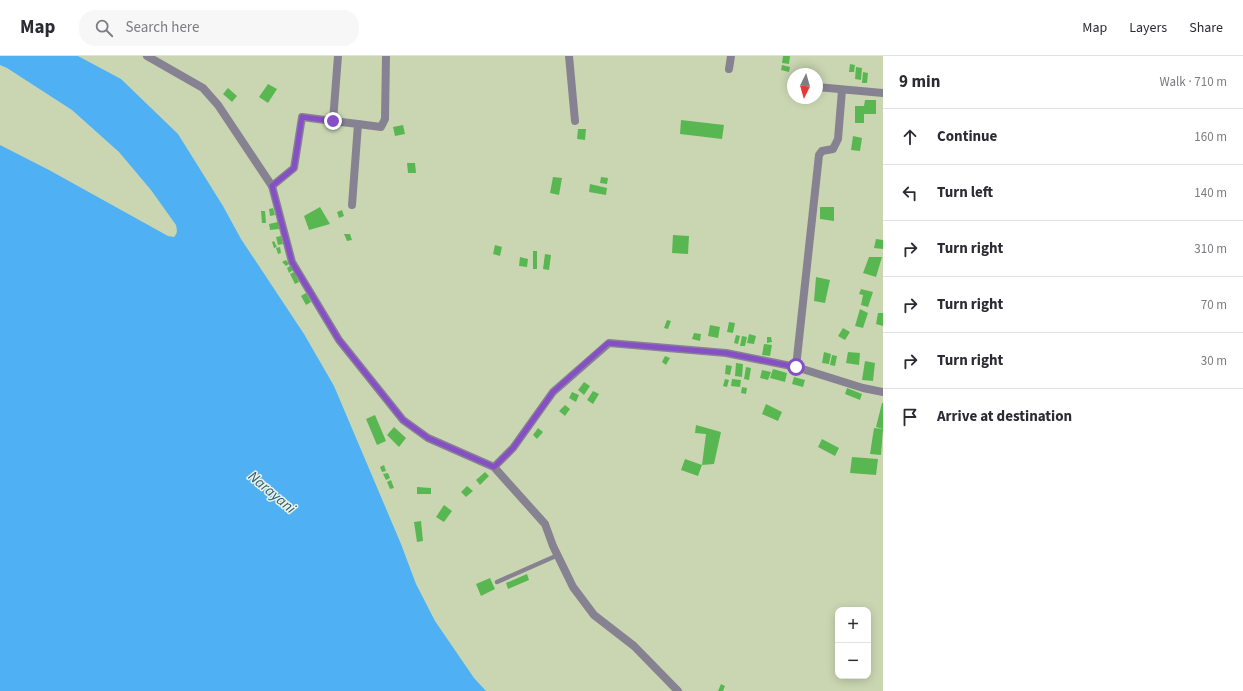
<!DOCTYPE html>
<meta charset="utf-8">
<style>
:root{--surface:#fff;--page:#f7f7f7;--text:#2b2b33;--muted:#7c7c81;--line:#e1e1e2}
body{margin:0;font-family:"Source Sans 3",sans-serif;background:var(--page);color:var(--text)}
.controls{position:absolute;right:12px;bottom:12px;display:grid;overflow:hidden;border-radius:8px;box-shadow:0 2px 10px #0003}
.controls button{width:36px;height:36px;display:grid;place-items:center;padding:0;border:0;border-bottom:1px solid var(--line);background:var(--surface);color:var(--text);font:20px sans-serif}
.compass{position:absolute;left:787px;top:12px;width:36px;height:36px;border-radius:50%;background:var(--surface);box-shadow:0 2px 10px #0003;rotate:185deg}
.stop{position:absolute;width:12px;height:12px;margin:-9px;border:3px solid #864fc6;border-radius:50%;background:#fff}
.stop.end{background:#864fc6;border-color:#fff;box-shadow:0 1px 4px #0008}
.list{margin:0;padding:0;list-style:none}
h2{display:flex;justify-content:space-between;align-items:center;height:52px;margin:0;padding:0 16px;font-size:17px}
h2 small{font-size:13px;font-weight:400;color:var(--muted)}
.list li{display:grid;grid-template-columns:26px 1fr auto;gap:12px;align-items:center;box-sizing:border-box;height:56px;padding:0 16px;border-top:1px solid var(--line)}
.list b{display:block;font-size:15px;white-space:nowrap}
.list em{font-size:13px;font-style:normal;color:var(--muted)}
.icon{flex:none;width:22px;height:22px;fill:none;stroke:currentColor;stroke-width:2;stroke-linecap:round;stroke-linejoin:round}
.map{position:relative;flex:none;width:883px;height:635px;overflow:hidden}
header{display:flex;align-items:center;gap:24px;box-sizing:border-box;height:56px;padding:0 20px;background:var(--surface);border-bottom:1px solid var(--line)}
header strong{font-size:19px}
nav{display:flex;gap:22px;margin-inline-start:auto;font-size:14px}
.search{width:280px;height:36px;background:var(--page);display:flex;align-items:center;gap:10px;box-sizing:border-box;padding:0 14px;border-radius:16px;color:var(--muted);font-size:15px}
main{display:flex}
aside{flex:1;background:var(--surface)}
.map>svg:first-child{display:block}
.water{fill:#4fb0f3}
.building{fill:#59b751}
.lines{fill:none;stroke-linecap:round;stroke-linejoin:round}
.lane{stroke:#878291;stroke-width:4.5}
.street{stroke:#878291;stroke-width:8}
.route{stroke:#864fc6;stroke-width:5}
.labels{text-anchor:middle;stroke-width:3;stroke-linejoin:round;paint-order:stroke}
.water-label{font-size:15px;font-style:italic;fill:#295b7e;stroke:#eef4e2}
</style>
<header>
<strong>Map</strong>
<div class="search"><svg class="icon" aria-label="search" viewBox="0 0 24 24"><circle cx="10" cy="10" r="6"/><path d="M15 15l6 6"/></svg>Search here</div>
<nav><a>Map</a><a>Layers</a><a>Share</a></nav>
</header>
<main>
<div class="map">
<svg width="883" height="635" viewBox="0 0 883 635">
<rect width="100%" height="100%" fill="#cad6b2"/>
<path class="water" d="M0 0H78L121 23 178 78 223 150 241 183 304 278 334 330 401 488 416 528 435 565 474 622 486 635H0V89L49 114 168 180 174 181C178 177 177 174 176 169L151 134 119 96 72 54 7 12 0 9Z"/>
<g class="building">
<polygon points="783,0 790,0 789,8 782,7"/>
<polygon points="850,8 855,9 854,16 849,16"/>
<polygon points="782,9 790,11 789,16 781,14"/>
<polygon points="856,11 862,12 861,24 855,23"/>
<polygon points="863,16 868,17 867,27 862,27"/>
<polygon points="268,28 277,33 268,47 259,41"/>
<polygon points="228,32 237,40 232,46 223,38"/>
<polygon points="865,44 876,44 876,58 864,58 864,67 855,67 855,50 864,50"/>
<polygon points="681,64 724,69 722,83 680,78"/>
<polygon points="403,69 405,78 395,80 393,71"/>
<polygon points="578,73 586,73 585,84 577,83"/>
<polygon points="853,80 862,82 860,95 851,94"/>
<polygon points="407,107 415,107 416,117 408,117"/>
<polygon points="553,121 562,122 559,139 550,137"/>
<polygon points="601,121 608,122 607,128 600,127"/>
<polygon points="590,128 607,132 606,139 589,136"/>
<polygon points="320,151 330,168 309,174 304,160"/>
<polygon points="820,151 834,151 834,165 820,163"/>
<polygon points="273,152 275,159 270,160 269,153"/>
<polygon points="342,154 344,160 339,162 337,156"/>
<polygon points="261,155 265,155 266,167 262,167"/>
<polygon points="278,166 279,173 270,174 269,168"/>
<polygon points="344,178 350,178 352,184 347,185"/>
<polygon points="673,179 689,180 688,198 672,197"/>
<polygon points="281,180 283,188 278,189 276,181"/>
<polygon points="876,183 883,184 883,193 874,192"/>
<polygon points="274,185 277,191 274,192 272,186"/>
<polygon points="495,189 502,191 500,200 493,198"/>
<polygon points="280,191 281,197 278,198 276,192"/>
<rect x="533" y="195" width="4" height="18"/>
<polygon points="545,198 551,199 549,214 543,213"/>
<polygon points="520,201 528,203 527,211 519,210"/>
<polygon points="869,201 882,201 876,221 863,217"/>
<polygon points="286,204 289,208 286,210 282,206"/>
<polygon points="290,210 293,214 289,217 287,212"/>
<polygon points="294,216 299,226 295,228 290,218"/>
<polygon points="816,221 830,224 825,247 814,245"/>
<polygon points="861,233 873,236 868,251 861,249 863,239 859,238"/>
<polygon points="306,237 311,246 306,249 301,240"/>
<polygon points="860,253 868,257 863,272 855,270"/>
<polygon points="878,257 883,257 883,270 876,268"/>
<polygon points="667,264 671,265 668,273 664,272"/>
<polygon points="729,266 735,267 733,277 727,276"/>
<polygon points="710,269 720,271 718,282 708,280"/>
<polygon points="843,272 850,276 845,284 838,280"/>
<polygon points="694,277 701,278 700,285 692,283"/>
<polygon points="749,278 756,280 754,288 747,287"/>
<polygon points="736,279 740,280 738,288 734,287"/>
<polygon points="742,280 747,281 745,290 740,290"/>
<polygon points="767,281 771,281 772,286 767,287"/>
<polygon points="764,288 772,289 770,300 762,299"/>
<polygon points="824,296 831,298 829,308 822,307"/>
<polygon points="848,296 860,297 859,309 846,307"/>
<polygon points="832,299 837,300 835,310 830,309"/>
<polygon points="665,300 670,302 666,309 662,306"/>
<polygon points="865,305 875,307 873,325 862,324"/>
<polygon points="736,307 743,308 742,321 735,320"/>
<polygon points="726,309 732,310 730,319 725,318"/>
<polygon points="746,311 751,312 749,324 744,323"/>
<polygon points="773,313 787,317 785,326 770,322"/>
<polygon points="762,314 771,316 768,324 760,322"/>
<polygon points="794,321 805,324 803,331 792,328"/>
<polygon points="725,323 729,324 727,331 723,330"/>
<polygon points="732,323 741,324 740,331 731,330"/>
<polygon points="584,326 590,330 584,339 578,334"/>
<polygon points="742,331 747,332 746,338 741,337"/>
<polygon points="847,332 862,338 860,344 845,338"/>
<polygon points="593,335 599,338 593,348 587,344"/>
<polygon points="572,336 579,339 576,346 569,342"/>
<polygon points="882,347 883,347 883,373 876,371"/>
<polygon points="766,348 782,356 778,365 762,358"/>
<polygon points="565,349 570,353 565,360 559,355"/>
<polygon points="375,359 386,385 377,389 366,363"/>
<polygon points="696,369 721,376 714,408 702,409 698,420 681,414 685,403 702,409 706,378 695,377"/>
<polygon points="394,371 406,382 399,391 387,379"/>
<polygon points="538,372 543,376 537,383 533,379"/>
<polygon points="874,372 883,373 881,399 870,398"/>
<polygon points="822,383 839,392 835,400 818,391"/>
<polygon points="852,401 878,403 876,419 850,417"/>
<polygon points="384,409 386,415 382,416 380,411"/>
<polygon points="485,416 489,420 480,429 476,424"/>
<polygon points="388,417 390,422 386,424 383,418"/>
<polygon points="391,424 394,432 390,433 387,426"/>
<polygon points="467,430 473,435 466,441 461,436"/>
<polygon points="417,431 431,432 431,438 417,438"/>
<polygon points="444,449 452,455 444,466 436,461"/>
<polygon points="421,465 423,485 417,486 414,466"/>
<polygon points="527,518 529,524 508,533 506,527"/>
<polygon points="490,522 495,533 481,540 476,528"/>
<polygon points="721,628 725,630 723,635 718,635"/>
</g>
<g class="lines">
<polyline class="lane" points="497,526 558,499"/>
<g class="street">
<polyline points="147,0 203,32 218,49 272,130 292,206 339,284 403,364 428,382 494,411 545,468 553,490 573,531 594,559 634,590 678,635"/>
<polyline points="569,0 575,65"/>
<polyline points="729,13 731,0"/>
<polyline points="817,31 883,37"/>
<polyline points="333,65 358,68 352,149"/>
<polyline points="358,68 381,71 385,63 386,0"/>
<polyline points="272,130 294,112 302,61 333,65 338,0"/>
<polyline points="796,311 819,99 822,95 833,93 838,83 842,34"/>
<polyline points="494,411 513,392 553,336 609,287 726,297 796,311 863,332 883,336"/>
</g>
</g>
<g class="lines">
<polyline class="route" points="333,65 302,61 294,112 272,130 292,206 339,284 403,364 428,382 494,411 513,392 553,336 608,287 726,297 796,311"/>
</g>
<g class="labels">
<g class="water-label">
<text transform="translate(272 436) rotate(40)" y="5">Narayani</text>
</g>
</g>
</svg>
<div class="controls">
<button>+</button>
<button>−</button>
</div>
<svg class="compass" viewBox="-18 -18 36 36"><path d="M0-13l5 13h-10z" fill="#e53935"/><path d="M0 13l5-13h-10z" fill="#7c7c81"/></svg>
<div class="stop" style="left:796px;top:311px"></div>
<div class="stop end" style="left:333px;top:65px"></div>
</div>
<aside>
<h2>9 min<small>Walk · 710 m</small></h2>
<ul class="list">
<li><svg class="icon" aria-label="ahead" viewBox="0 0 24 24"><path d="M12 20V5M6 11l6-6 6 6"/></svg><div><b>Continue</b></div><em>160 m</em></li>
<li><svg class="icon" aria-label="left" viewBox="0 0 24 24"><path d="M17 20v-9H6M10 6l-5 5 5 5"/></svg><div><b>Turn left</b></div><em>140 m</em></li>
<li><svg class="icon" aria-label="right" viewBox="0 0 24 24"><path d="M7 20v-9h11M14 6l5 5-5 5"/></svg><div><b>Turn right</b></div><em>310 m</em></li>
<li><svg class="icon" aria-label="right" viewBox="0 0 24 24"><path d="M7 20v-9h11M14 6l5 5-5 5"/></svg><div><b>Turn right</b></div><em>70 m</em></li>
<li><svg class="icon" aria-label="right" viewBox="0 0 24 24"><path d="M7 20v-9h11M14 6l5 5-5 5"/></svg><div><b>Turn right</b></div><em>30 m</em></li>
<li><svg class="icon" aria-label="arrive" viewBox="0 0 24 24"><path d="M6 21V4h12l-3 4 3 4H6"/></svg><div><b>Arrive at destination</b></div></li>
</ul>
</aside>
</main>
